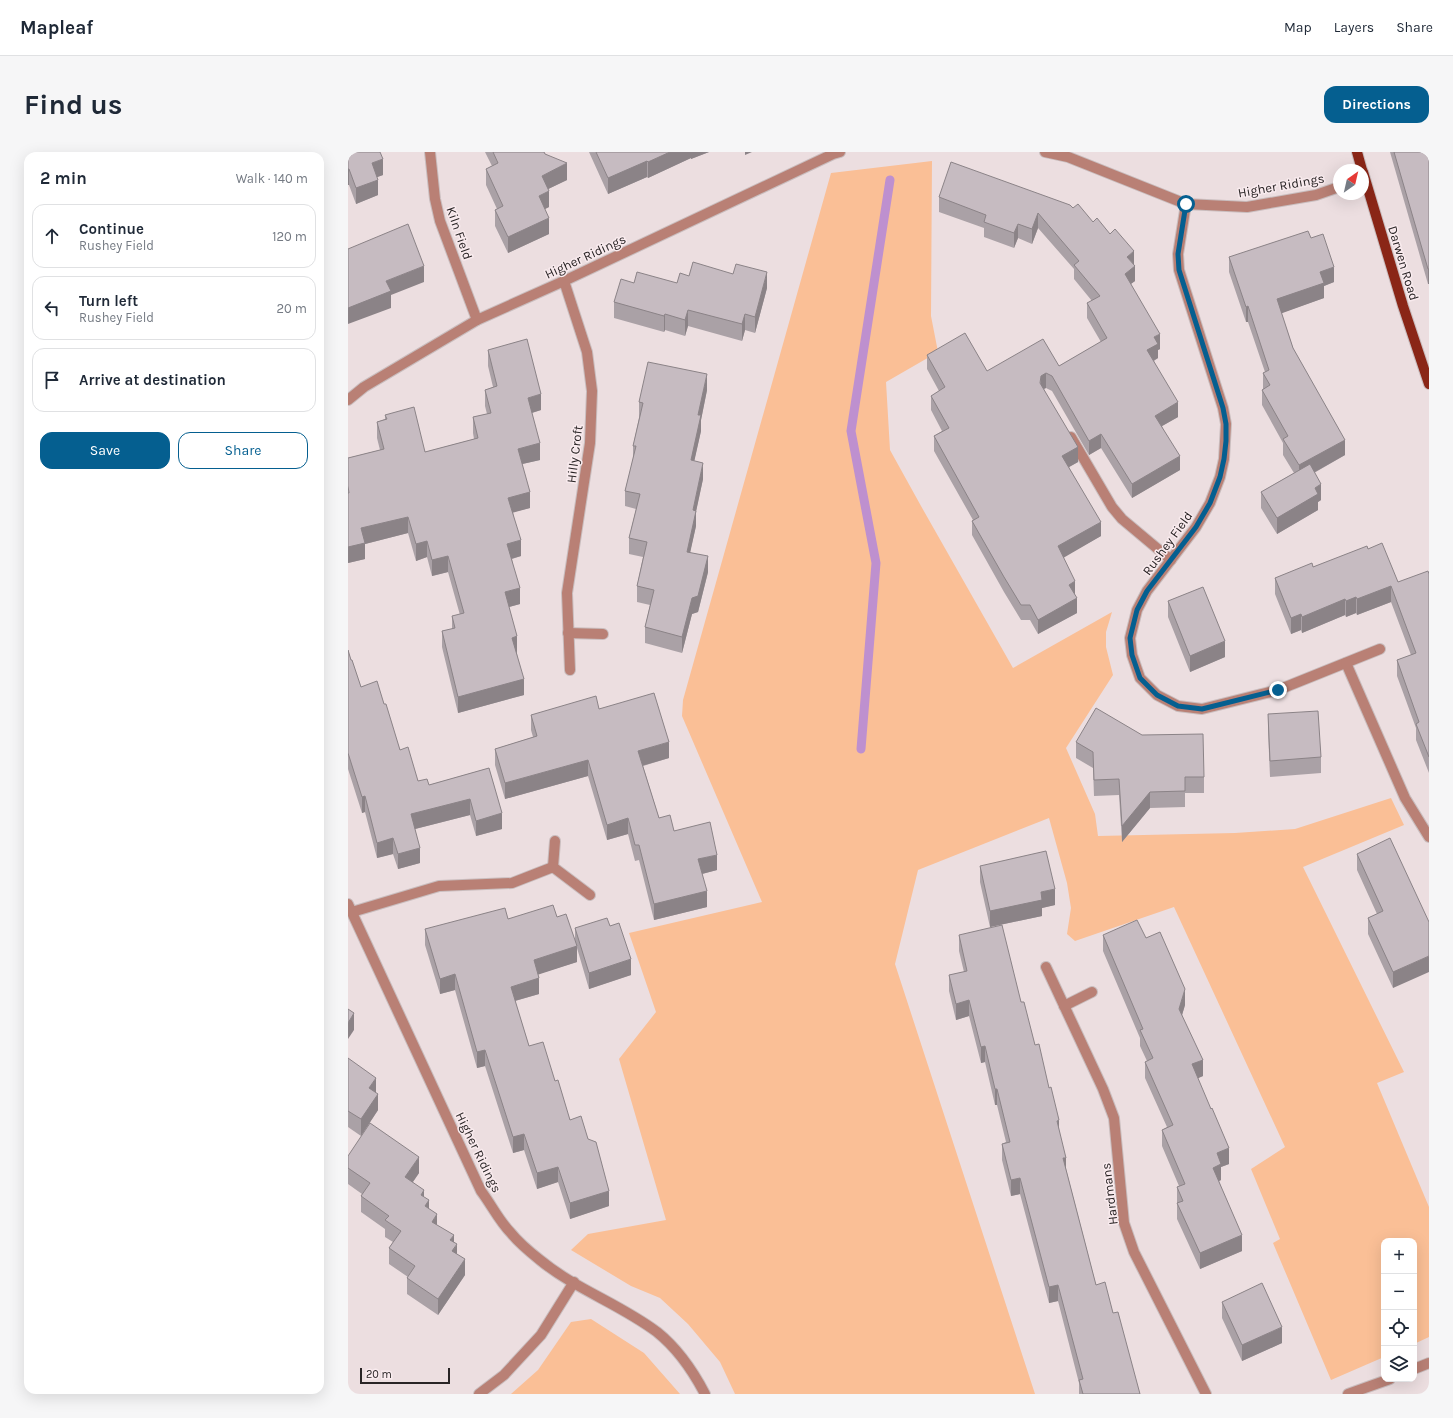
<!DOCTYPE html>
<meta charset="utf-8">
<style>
:root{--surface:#fff;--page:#f6f6f7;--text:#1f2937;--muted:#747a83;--line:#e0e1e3;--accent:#055f90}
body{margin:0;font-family:Karla,sans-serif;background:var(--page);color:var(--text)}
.controls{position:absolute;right:12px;bottom:12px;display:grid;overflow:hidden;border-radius:8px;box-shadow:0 4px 16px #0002}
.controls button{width:36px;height:36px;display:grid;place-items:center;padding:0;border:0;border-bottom:1px solid var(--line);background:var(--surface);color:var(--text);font:20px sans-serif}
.compass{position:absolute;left:985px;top:12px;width:36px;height:36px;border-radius:50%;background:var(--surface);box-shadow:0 4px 16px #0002;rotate:34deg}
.scale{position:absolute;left:12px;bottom:10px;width:90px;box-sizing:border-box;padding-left:4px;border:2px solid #292425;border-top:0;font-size:11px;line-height:14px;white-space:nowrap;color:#292425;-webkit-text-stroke:3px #f9ebee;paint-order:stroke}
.stop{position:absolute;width:12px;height:12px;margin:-9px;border:3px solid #055f90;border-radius:50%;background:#fff}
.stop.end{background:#055f90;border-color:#fff;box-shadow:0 1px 4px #0008}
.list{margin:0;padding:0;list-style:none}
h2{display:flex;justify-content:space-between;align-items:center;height:52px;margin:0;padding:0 16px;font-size:17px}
h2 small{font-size:13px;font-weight:400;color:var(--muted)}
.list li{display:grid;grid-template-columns:26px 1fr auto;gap:12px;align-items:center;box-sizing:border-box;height:64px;margin:0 8px 8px;padding:0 8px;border:1px solid var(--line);border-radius:12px}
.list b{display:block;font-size:15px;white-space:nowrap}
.list p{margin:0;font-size:13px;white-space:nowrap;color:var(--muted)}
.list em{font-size:13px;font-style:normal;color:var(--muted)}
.actions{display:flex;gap:8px;padding:12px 16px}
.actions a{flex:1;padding:9px 0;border:1px solid var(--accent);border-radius:12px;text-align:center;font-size:14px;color:var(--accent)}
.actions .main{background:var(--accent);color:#fff}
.icon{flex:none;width:22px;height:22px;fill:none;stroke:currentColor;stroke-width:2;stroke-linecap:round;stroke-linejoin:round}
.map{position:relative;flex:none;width:1081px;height:1242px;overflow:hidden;border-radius:12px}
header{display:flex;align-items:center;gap:24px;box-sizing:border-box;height:56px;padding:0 20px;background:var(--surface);border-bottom:1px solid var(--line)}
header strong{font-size:19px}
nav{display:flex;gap:22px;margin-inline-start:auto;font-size:14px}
.intro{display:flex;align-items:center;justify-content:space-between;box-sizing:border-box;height:96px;padding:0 24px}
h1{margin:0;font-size:28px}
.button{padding:10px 18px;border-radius:12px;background:var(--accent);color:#fff;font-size:14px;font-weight:700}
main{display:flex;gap:24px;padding:0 24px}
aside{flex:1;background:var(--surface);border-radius:12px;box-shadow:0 4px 16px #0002}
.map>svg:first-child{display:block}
.green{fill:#fabf96}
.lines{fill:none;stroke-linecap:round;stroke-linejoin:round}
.stream{stroke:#be90cf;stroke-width:9}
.minor-casing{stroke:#c9bdbe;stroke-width:12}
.major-casing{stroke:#c9bdbe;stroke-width:12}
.minor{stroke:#b98075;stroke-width:10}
.major{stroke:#8a2617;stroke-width:10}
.wall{fill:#aaa1a6}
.shaded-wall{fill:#8b8387}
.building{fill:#c6bbc1;stroke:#8b8387}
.route{stroke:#055f90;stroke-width:5}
.labels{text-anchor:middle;stroke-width:3;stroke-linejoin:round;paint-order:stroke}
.street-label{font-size:13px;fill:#292425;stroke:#f9ebee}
</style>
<header>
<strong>Mapleaf</strong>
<nav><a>Map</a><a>Layers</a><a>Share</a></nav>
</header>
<div class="intro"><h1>Find us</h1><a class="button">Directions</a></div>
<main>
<aside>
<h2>2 min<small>Walk · 140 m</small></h2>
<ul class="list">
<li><svg class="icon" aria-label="ahead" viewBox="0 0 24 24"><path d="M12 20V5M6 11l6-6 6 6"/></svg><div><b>Continue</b><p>Rushey Field</p></div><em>120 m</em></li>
<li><svg class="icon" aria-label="left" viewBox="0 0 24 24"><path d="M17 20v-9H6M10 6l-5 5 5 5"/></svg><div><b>Turn left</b><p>Rushey Field</p></div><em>20 m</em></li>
<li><svg class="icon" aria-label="arrive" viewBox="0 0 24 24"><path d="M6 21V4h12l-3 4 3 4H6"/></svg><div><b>Arrive at destination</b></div></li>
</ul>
<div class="actions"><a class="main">Save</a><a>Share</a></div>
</aside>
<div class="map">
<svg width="1081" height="1242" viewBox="0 0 1081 1242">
<rect width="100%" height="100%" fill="#ecdee0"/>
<g class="green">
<polygon points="584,9 583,164 590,200 538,230 542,298 573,354 665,516 764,460 758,480 758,495 765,523 718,596 747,662 750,684 887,681 947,677 1043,646 1056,673 955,715 1056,920 1029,931 1081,1055 1081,1185 1066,1192 1066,1089 1036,1089 1036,1205 983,1228 925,1091 932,1087 903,1017 937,995 826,755 727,789 719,782 723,756 719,731 701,666 570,718 547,812 687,1242 387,1242 372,1210 340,1172 312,1146 283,1134 223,1098 240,1082 318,1068 271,907 308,860 281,781 414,750 334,564 335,548 483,21"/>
<polygon points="243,1167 296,1201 332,1242 163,1242 190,1218 223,1170"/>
</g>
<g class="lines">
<polyline class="stream" points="513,597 528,411 503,279 542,28"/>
<g class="minor-casing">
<g id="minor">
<polyline points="82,0 87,47 92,69 129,168"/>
<polyline points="697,0 720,5 838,52 899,55 968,43 991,35"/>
<polyline points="838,52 830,102 831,118 875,256 878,272 876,307 872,325 862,351 848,375 799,439 789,458 782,486 784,503 792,526 809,543 830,554 854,557 930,538 1032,497"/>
<polyline points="216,129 239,200 244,239 242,291 219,441 222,518"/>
<polyline points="0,248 16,235 129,168 216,129 485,2 492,0"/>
<polyline points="723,285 764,355 774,367 823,408"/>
<polyline points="220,481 255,482"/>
<polyline points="998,511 1057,646 1081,685"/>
<polyline points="207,689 205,715 242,743"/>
<path d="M0 752 133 1039C143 1052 151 1069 163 1081 171 1091 182 1100 192 1108 227 1137 272 1152 309 1180 329 1196 345 1219 357 1242"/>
<polyline points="4,760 91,734 164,731 205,715"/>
<polyline points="698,815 755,937 766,966 776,1071 786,1100 858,1242"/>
<polyline points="716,854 744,840"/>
<polyline points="1066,1217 1081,1211"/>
<polyline points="131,1242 156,1223 193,1183 226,1130"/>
<polyline points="1000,1242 1042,1227"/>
</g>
</g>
<g class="major-casing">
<g id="major">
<polyline points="1009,0 1014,18"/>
<polyline points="1015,20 1055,154 1081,232"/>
</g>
</g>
<use href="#minor" class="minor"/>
<use href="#major" class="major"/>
</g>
<g class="wall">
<polygon points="0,0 35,23 29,25 30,43 8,52 1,33"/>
<polygon points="137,0 196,0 197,2 219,28 200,37 201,55 197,57 201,82 160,101 147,74 147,58 149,57 138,33 138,17 144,14"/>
<polygon points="241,0 361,0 343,7 343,6 300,26 299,25 260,42"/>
<polygon points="1042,0 1081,0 1080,132"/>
<polygon points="591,45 725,56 745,70 786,113 787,129 783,132 812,197 810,198 810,206 806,209 830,265 814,274 832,318 784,346 753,296 741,303 704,239 698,236 696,237 730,310 721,315 753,384 715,405 727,444 729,461 690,482 682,468 673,468 656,440 624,383 624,369 625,368 586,299 586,284 594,279 583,258 583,244 591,239 579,217 579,203 639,219 711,214 753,190 739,166 739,151 744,149 726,127 726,117 690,76 684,92 670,86 666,96 636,85 636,76 591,60"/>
<polygon points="963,86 986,130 976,134 976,146 933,161 945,196 997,303 966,321 973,348 970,350 970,358 929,382 913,356 913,340 946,321 935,303 935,291 914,253 914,238 915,237 915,221 917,220 900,170 898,170 881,120 881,105"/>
<polygon points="341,124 419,136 407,181 397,178 394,189 340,174 337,184 317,178 316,180 266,166 266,150 286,131 329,131"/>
<polygon points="140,198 193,258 184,261 192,308 174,312 182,356 165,360 173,404 164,407 172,452 161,455 176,543 110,561 94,495 94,479 104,477 104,464 112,463 100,420 84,424 79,405 68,409 60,381 17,392 17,407 0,411 0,306 32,298 29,286 29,270 37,267 37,263 77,300 126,287 125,281 125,265 139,262 137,254 137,238 145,235 140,214"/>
<polygon points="359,238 353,268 353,279 346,309 355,327 348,359 348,374 342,400 360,420 350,460 344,462 334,501 297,491 297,475 302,453 289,450 289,434 295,405 281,402 281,386 288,357 277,354 277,339 285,307 285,294 291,266 291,250"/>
<polygon points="1020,397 1050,430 1081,422 1081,621 1068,588 1068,576 1049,524 1049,508 1063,503 1043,450 1009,463 1008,461 998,465 997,463 954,481 953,478 943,482 927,442 927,426 965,415"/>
<polygon points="820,449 877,505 842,520 820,465"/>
<polygon points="0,498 3,508 13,535 36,552 52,598 70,629 81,633 141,616 154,677 128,684 122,663 67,677 72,711 50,717 45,702 29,706 17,660 14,661 0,617"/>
<polygon points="251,557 321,606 295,614 311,666 369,718 354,722 359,755 306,768 291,708 287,709 280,682 259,688 240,624 157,647 147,613 147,597 185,585 183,578 183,563"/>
<polygon points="920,562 973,605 973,621 922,625 920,578"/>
<polygon points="728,590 856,625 856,641 837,641 837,655 802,656 774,690 771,643 746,644 745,616 728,606"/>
<polygon points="1009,702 1081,770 1045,836 1020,782 1020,766 1029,762 1009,718"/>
<polygon points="632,714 707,753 694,756 694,764 642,775 632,730"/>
<polygon points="209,765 227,790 227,776 262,774 283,823 241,837 229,796 229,810 190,822 191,842 167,849 181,894 207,929 222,968 261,1054 222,1067 210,1030 189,1037 176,998 165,1001 137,914 129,916 107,838 92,842 77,793 77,777 160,767"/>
<polygon points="611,783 673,850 687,893 711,979 718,1017 748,1133 765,1161 792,1242 731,1242 731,1231 710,1149 701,1151 672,1042 663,1044 654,1008 654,992 658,990 649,953 647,953 637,910 633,911 621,864 608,868 601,839 601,823 616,820 611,799"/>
<polygon points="755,783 798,786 837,853 834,863 855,924 849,926 881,1012 873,1015 873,1028 871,1029 894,1099 852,1117 829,1067 829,1035 831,1034 814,994 814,978 819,975 797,926 797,910 799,909 792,894 792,886 755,799"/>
<polygon points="0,906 28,941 30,958 13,984 0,975"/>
<polygon points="0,1004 71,1021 65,1030 76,1045 81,1057 89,1073 106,1090 109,1102 117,1123 90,1163 59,1142 59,1126 60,1125 41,1112 41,1096 45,1090 37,1085 37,1077 13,1060 13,1044 14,1042 0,1032"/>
<polygon points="874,1150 934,1191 894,1209 874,1166"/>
</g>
<g class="shaded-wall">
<polygon points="322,0 343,0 343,6 300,26 300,10"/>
<polygon points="343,0 361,0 343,7"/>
<polygon points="397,0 404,0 397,3"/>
<polygon points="35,7 35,23 24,27 24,11"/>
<polygon points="299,9 299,25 260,42 260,26"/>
<polygon points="219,11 219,28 194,40 194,24"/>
<rect x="0" y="17" width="1" height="16"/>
<polygon points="30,28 30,43 8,52 8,36"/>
<polygon points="201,39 201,55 191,60 191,44"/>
<polygon points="690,61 690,76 684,92 684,77"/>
<polygon points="201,66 201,82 160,101 160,85"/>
<polygon points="670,72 670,86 666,96 666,81"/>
<polygon points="786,99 786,113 779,105"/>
<polygon points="76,114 76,130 43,143 43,156 0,172 0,156 38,129"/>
<polygon points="787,114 787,129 777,136 777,122"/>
<polygon points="986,115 986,130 976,134 976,146 929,163 929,147 972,120"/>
<rect x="1080" y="117" width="1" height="15"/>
<polygon points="419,120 419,136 407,181 407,165"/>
<polygon points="900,154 900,170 898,170 898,155"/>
<polygon points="340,158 340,174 337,184 337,168"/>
<polygon points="317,162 317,178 316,180 316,164"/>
<polygon points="397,162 397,178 394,189 394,172"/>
<polygon points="812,182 812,197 810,198 810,206 799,212 799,198 806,185"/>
<polygon points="698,221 698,236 693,238 693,224"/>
<polygon points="359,222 359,238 353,268 353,279 343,324 343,308 350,263"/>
<polygon points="193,242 193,258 180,262 180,246"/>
<polygon points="830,250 830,265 807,278 807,264"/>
<polygon points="753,282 753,296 741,303 741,289"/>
<polygon points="997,288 997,303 951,329 951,313"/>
<polygon points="192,291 192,308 170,313 170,297"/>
<polygon points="730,295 730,310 714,319 714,304"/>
<polygon points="832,304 832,318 784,346 784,332"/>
<polygon points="355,311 355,327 345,374 345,358"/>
<polygon points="973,332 973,348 970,350 970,358 929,382 929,366 967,336"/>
<polygon points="182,340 182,356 160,362 160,346"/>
<polygon points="348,359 348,374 339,415 339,400"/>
<polygon points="60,365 60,381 17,392 17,407 0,411 0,395 13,376"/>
<polygon points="753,370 753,384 710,409 710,394"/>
<polygon points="173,388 173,404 159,408 159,392"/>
<polygon points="79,389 79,405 68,409 68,392"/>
<polygon points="100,404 100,420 84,424 84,408"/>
<polygon points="360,404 360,420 350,460 344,462 334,501 334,485 344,446"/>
<polygon points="727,429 727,444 721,433"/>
<polygon points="1043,434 1043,450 1009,463 1009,447"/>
<polygon points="172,436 172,452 157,456 157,440"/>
<polygon points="1008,445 1008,461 998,465 998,449"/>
<polygon points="729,446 729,461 690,482 690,468"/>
<polygon points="997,447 997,463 954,481 954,465"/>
<polygon points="953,462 953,478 943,482 943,466"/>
<polygon points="169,484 169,501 164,502 164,486"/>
<polygon points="877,489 877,505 842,520 842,504"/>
<polygon points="176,527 176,543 110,561 110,545"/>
<polygon points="321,590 321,606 290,615 290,599"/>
<polygon points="240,608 240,624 157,647 157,631"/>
<polygon points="802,640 802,656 774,690 774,674"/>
<polygon points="17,644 17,660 14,661 14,645"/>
<polygon points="122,647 122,663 63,678 63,662"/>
<polygon points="154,661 154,677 128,684 128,669"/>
<polygon points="280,666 280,682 259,688 259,673"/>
<polygon points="45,686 45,702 29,706 29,691"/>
<polygon points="72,696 72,711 50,717 50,702"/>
<polygon points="369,703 369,718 350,723 350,707"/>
<polygon points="707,737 707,753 694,756 694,764 642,775 642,759 693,740"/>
<polygon points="359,739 359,755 306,768 306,752"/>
<polygon points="229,794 229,810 186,824 186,808"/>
<polygon points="1081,804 1081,820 1045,836 1045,820"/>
<polygon points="283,807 283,823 241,837 241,821"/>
<polygon points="107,822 107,838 92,842 92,827"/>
<polygon points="191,826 191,842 163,850 163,835"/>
<polygon points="837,837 837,853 831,873 831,857"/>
<polygon points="621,848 621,864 608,868 608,852"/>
<polygon points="6,861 6,878 0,887 0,871"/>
<polygon points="637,894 637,910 633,911 633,895"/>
<polygon points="137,898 137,914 129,916 129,900"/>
<polygon points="855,908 855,924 844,929 844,912"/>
<polygon points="28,926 28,942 21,936"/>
<rect x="647" y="937" width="2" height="16"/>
<polygon points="30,942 30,958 13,984 13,967"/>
<polygon points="711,968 711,984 709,969"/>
<polygon points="176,982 176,998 165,1001 165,985"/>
<polygon points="881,996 881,1012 873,1015 873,1028 865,1032 865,1016 869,1001"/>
<polygon points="71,1005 71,1021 57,1041 57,1025"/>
<polygon points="715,1006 718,1006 718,1022"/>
<polygon points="210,1015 210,1030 189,1037 189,1021"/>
<polygon points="672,1026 672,1042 663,1044 663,1028"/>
<polygon points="76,1038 76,1054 73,1043"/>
<polygon points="261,1039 261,1054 222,1067 222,1051"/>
<polygon points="81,1048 81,1064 77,1054"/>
<polygon points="89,1062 89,1078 84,1070"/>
<polygon points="106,1083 106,1097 109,1092 109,1108 104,1115 102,1088"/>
<polygon points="894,1083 894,1099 852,1117 852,1101"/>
<polygon points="117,1107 117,1123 90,1163 90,1147"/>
<polygon points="710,1133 710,1149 701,1151 701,1135"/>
<polygon points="934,1175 934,1191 894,1209 894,1193"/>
</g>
<g class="building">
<polygon points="0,0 32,0 35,7 24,11 30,28 8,36 1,17 0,17"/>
<polygon points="145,0 196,0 197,2 219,11 194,24 201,39 191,44 201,66 160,85 147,58 155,54 138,17 150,11"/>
<polygon points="248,0 322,0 300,10 299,9 260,26"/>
<polygon points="1046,0 1081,0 1081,117 1080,117"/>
<polygon points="603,10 722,53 725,56 730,52 745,70 749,66 762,82 767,77 786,99 779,105 787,114 777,122 812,182 806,185 810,192 799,198 830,250 807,264 832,304 784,332 753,282 741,289 704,224 698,221 693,224 692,231 730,295 714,304 753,370 710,394 727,429 721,433 729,446 690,468 682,453 673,453 656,425 624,369 631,365 586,284 601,276 583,244 597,235 579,203 617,181 639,219 695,187 711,214 759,186 739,151 752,144 726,113 731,109 690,61 684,77 670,72 666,81 636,70 638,63 591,45"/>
<polygon points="60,72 76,114 38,129 43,139 0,156 0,97"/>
<polygon points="960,79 963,86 975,82 986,115 972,120 976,131 929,147 945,196 997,288 951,313 935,287 940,284 914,238 922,233 915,221 921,218 900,154 898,155 881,105"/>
<polygon points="345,110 385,122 388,112 419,120 407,165 397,162 394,172 340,158 337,168 317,162 316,164 266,150 273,127 286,131 289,120 329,131 332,121 341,124"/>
<polygon points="179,187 193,242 180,246 192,291 170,297 182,340 160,346 173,388 159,392 172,436 157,440 169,484 164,486 176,527 110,545 94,479 107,476 104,464 116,461 100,404 84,408 79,389 68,392 60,365 13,376 17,391 0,395 0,341 1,341 0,334 0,306 36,297 29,270 39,267 37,263 66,255 77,300 130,286 125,265 143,261 137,238 149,234 140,198"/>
<polygon points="300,210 359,222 350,263 353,263 343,308 355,311 345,358 348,359 339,400 360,404 350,444 344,446 334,485 297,475 306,438 289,434 299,390 281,386 292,342 277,339 288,294 285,294 295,251 291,250"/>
<polygon points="962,312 973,332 967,336 970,342 929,366 913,340"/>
<polygon points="1034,391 1050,430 1080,419 1081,422 1081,605 1068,572 1071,570 1049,508 1068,501 1043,434 1009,447 1008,445 998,449 997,447 954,465 953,462 943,466 927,426 964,411 965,415 1019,394 1020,397"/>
<polygon points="855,435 877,489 842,504 820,449"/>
<polygon points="0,498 3,508 4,508 13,535 29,529 36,552 38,552 52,598 60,595 70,629 79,627 81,633 141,616 154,661 128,669 122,647 63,662 72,696 50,702 45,686 29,691 17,644 14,645 0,601"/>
<polygon points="306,541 321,590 290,599 311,666 322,663 326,679 362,670 369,703 350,707 359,739 306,752 291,693 287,693 280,666 259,673 240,608 157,631 147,597 189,584 183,563 248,544 251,557"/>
<polygon points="748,556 794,583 855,582 856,625 837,625 837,639 802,640 774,674 771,627 746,628 745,600 728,590"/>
<polygon points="970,559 973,605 922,609 920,562"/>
<polygon points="1042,686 1081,770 1081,804 1045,820 1020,766 1035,759 1009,702"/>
<polygon points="698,699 707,737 693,740 694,748 642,759 632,714"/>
<polygon points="205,753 209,765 218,762 229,794 186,808 191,826 163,835 181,894 195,890 207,929 210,928 222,968 233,964 240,987 248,990 261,1039 222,1051 210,1015 189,1021 176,982 165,985 137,898 129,900 107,822 92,827 77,777 157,756 160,767"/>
<polygon points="259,766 262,774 271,771 283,807 241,821 227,776"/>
<polygon points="789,768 798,786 812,780 837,837 831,857 855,908 844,912 863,957 864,956 881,996 869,1001 873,1012 865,1016 894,1083 852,1101 829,1051 835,1049 829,1035 837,1032 814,978 825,973 797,910 805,906 792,878 795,877 755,783"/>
<polygon points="654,773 673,850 676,850 687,893 691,892 701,936 703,935 711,968 709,969 718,1006 715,1006 748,1133 757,1130 765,1161 770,1160 792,1242 735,1242 731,1228 735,1227 710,1133 701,1135 672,1026 663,1028 654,992 662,990 649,937 647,937 637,894 633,895 621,848 608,852 601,823 619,819 611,783"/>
<polygon points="0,857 6,861 0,871"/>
<polygon points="0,906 28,926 21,936 30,942 13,967 0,959"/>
<polygon points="22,971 71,1005 57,1025 76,1038 73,1043 81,1048 77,1054 89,1062 84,1070 106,1083 102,1088 109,1092 104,1099 117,1107 90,1147 59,1126 67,1114 41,1096 53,1079 37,1068 41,1064 13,1044 22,1031 0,1016 0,1004"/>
<polygon points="914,1131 934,1175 894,1193 874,1150"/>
</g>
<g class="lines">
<polyline class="route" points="838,52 830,102 831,118 875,256 878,272 878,289 876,307 872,325 862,351 848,375 799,439 789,458 782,486 784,503 792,526 809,543 830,554 854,557 930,538"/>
</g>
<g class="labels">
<g class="street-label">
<text transform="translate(933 33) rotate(-10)" y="5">Higher Ridings</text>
<text transform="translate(112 81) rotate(71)" y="5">Kiln Field</text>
<text transform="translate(237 104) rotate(-25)" y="5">Higher Ridings</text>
<text transform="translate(1056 111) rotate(73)" y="5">Darwen Road</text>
<text transform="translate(226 302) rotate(-83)" y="5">Hilly Croft</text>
<text transform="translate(819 391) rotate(-54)" y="5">Rushey Field</text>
<text transform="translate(131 1000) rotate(64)" y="5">Higher Ridings</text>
<text transform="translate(761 1042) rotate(-97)" y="5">Hardmans</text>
</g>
</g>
</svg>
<div class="controls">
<button>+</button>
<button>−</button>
<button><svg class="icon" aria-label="locate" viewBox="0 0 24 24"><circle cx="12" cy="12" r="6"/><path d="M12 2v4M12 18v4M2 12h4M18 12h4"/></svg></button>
<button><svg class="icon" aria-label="layers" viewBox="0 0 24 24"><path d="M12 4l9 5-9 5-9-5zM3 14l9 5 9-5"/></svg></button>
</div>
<svg class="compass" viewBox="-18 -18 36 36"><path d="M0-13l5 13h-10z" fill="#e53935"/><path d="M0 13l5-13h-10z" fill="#747a83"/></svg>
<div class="scale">20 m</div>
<div class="stop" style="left:838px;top:52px"></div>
<div class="stop end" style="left:930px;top:538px"></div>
</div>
</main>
